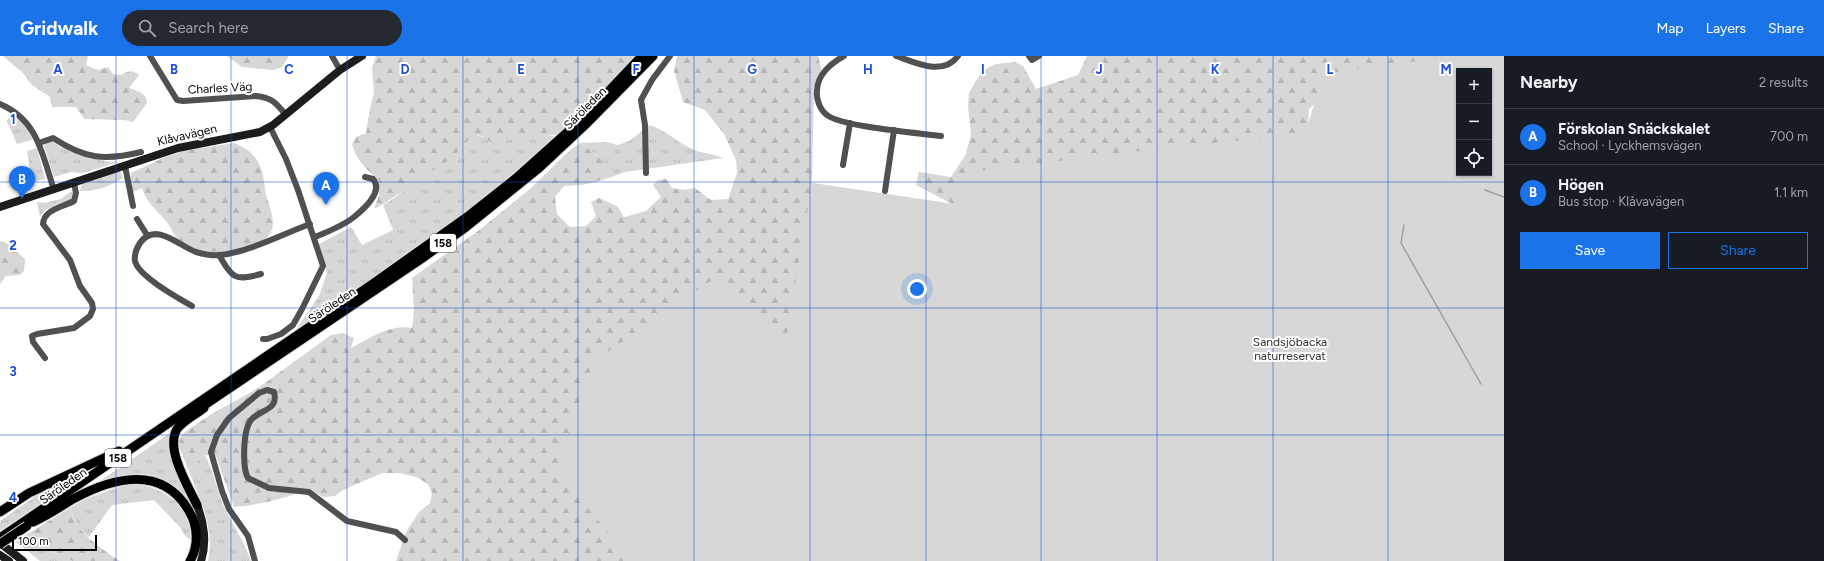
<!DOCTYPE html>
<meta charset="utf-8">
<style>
:root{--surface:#171b24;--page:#242831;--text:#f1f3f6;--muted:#9ea1a6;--line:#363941;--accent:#1a73e8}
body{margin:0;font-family:Figtree,sans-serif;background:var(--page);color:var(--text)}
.controls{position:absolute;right:12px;top:12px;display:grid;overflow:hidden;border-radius:0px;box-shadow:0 1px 3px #0004}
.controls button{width:36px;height:36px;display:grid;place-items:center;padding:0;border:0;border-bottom:1px solid var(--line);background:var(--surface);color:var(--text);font:20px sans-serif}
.scale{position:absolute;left:12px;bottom:10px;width:85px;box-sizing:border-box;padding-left:4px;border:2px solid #000;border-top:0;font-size:11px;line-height:14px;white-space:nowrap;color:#000;-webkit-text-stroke:3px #fff;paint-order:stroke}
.you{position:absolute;left:917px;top:233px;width:14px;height:14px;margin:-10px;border:3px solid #fff;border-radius:50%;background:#1a73e8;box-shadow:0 0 0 6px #1a73e833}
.badge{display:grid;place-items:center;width:26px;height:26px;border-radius:50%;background:var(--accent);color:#fff;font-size:13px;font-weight:700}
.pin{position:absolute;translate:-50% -33px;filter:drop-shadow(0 1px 2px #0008)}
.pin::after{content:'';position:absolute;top:21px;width:14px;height:12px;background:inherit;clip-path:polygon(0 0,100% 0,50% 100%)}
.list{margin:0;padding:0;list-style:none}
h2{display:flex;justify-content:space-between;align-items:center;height:52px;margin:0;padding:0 16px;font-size:17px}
h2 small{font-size:13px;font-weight:400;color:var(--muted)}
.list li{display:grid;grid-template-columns:26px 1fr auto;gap:12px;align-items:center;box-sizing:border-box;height:56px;padding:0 16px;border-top:1px solid var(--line)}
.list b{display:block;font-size:15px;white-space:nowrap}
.list p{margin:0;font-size:13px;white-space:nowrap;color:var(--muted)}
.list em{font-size:13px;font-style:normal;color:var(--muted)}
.actions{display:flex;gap:8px;padding:12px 16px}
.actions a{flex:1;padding:9px 0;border:1px solid var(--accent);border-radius:0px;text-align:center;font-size:14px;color:var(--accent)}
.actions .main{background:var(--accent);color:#fff}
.icon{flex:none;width:22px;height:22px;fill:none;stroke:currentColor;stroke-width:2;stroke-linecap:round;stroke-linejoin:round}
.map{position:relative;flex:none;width:1504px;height:505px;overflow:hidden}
header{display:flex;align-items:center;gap:24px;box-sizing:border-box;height:56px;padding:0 20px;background:var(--accent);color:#fff}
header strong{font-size:19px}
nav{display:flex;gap:22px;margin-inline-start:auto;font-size:14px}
.search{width:280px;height:36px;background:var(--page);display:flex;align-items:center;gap:10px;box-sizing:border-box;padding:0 14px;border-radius:22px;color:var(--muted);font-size:15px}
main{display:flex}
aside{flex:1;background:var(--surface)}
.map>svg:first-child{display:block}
.grass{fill:url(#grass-tufts)}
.forest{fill:url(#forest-firs);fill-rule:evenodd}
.park{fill:#d7d7d7;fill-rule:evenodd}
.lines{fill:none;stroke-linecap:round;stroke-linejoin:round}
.stream{stroke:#9e9e9e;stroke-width:1.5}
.primary-casing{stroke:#dbdbdb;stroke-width:11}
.street{stroke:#505050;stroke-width:6}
.secondary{stroke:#1d1d1d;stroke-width:8}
.primary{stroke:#000;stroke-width:9}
.primary-bridge-casing{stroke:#dbdbdb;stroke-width:11;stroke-linecap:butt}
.primary-bridge{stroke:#000;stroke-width:9}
.grid{fill:none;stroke:#1d4ed8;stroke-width:1;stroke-opacity:0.55}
.labels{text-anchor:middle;stroke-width:4;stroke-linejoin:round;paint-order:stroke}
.shield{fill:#fff;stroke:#4c4c4c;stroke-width:1}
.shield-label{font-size:11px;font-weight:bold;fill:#000}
.street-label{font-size:12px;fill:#000;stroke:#fff}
.park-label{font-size:12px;fill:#2e2e2e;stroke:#fff}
.grid-label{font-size:13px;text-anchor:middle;font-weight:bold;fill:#1d4ed8;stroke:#fff;stroke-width:4;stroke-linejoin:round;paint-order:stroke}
</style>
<header>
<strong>Gridwalk</strong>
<div class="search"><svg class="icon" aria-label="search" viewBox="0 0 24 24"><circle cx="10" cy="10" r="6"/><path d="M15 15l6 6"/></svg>Search here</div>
<nav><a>Map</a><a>Layers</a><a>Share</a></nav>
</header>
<main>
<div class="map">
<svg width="1504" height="505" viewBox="0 0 1504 505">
<defs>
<pattern id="grass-tufts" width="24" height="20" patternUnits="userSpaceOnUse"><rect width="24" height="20" fill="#d7d7d7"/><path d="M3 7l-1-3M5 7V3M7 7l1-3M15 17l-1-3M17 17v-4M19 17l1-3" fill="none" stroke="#b7b7b7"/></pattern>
<pattern id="forest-firs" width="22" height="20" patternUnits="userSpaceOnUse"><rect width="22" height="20" fill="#d7d7d7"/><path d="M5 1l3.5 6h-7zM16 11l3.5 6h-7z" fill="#b7b7b7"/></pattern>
</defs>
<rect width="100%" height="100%" fill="#fff"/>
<g class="grass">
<polygon points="11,57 27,72 34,83 17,88 7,65"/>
<path d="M650 69C665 74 676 85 690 92 702 98 713 97 723 102L625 116 600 125 607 121 598 100 580 87 606 86 618 89 629 85Z"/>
<path d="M476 79C485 81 490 87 499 86 504 86 509 82 514 81 527 78 542 79 555 80L492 138 389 215 295 275 319 240 327 217 319 188 351 171 362 189 393 174 383 149 393 143 417 124 454 100 468 84Z"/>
<path d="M51 85C73 99 94 105 119 106L83 117 70 116 54 121 44 90 46 87Z"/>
<polygon points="37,92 45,123 21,128 18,119 30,115 27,95"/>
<path d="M120 115 123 122C109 131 97 135 80 135L82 127Z"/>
<polygon points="70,136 73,136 71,144 45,154 40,161 37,146 44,147 61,143"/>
<path d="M170 377C164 401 184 432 194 454 182 437 167 421 145 418 134 417 108 425 96 428Z"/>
<path d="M205 399C213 414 216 430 222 446 230 466 244 484 251 505H208C215 472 200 443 188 413Z"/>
<polygon points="91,414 87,417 0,475 0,465 40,437"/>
<path d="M128 428C161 428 191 448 191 484L185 480 180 471 154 444 112 449 89 481C78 474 74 464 70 452L85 443Z"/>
<path d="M24 480C34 484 41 491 49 495 58 498 66 497 72 505H40L16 486Z"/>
</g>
<g class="forest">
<path d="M3 0H88L86 9 98 14 108 11 113 18 121 19C129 15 132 13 139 19L129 32C138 35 147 37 147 47L133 66 124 64 84 63 76 51H52L50 41 32 29 23 17Z"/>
<polygon points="227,0 289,0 282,11 273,14 242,11"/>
<path d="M376 0H637L563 77C548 82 530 78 515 81 507 82 500 89 491 86 485 84 482 77 475 80 465 84 460 95 453 101 441 110 429 116 417 125 402 135 390 145 374 153L379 139V125C366 111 358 108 352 88L356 81 366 77 368 63 374 36 372 12Z"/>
<path d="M677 0H818L822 16 814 30 812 127 952 148 916 129 919 116 951 121 966 98 971 78 968 51 969 37 982 15 996 8 1015 6 1023 10 1036 33 1078 19 1087 0H1504V505H396L406 476 419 456 430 447 432 437 428 428 416 421 399 417H382L343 434 335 440 323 441 310 433C285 442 261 449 234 451L216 400 205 399 188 413 180 393 179 386 182 378 210 359 258 332 331 279 343 277 354 282 351 292C370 282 390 268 412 272L414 256 412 222 478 175 530 133 567 97 580 87 598 100 607 111V121C593 129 579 129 564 130L555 141 557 158 570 171 586 170 596 160 591 146 599 142 617 150 624 161 646 155 661 141 653 129 658 124 666 123 672 132 685 134 695 132 711 144 728 143 737 117 736 104 724 78 705 54 683 46 674 15ZM1459 15H1489L1490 153 1308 73 1309 53 1316 46Z"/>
<path d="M234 87C258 96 263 111 265 134 267 147 277 163 271 176 267 186 255 187 245 190 238 192 229 196 222 196 212 197 188 193 181 186 174 181 171 170 165 164 155 152 147 148 142 132L133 136 130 125 131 117 163 102 183 95Z"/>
<polygon points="0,185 8,188 25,203 24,215 20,219 6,220 0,228 0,233"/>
<path d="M70 452C72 457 73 463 76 467 83 480 107 497 120 505H72C66 497 58 498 49 495 41 491 34 484 24 480Z"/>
</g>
<path class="park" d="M1453 0H1504V505H632L583 446 558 410 593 306 718 220 786 285 812 127 954 148 962 117 1172 91 1305 78 1323 18ZM1459 15H1489V117H1459Z"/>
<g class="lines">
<g class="stream">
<polyline points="1485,134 1504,141"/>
<polyline points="1404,169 1401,187 1481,328"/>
</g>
<g class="primary-casing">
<g id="primary">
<polyline points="197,354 421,203 466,171 539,112 585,69 653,0"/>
<path d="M197 449C188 430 165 393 177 373 184 364 195 359 204 352"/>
<polyline points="0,456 29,437 119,395"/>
<path d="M33 466C47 460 60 451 73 443 112 422 162 408 189 455 198 470 199 490 190 505"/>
<polyline points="0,482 374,227 467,161 515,123 582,63 642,0"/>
</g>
</g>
<g class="street">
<path d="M150 0 177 44 183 45 256 40C273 42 276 47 286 59"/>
<polyline points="332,0 340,14"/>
<path d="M844 0C831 7 817 19 817 35 816 43 820 54 827 59 842 71 919 77 941 80"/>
<path d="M896 0C914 6 943 21 958 0"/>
<polyline points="1029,0 1032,4 1039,0"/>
<path d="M0 48C38 64 42 98 54 134"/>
<path d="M39 87 53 82C85 103 105 105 141 96"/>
<polyline points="843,109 850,67"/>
<polyline points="125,110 133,150"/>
<polyline points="646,117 645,69 641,44 652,24 670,0"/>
<polyline points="885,135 894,74"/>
<polyline points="137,163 147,179"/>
<path d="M315 181C327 176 343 170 354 161 364 153 384 135 373 123L365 121"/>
<path d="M219 199C233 223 235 225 261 218"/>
<path d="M192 250C178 242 138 220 135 205 134 198 136 193 140 187 155 165 179 190 196 196 203 198 213 200 221 199 248 196 283 178 310 168"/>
<polyline points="263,283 267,283 281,278 293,269 302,253 323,210 298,134 286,103 270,71"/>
<path d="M45 302 33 286 32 280 37 278 74 272 90 260 93 253 92 247 80 230 70 204 43 168C44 153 63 151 74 145L76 137 74 127"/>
<path d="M255 505 248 480 229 453 222 435 211 396 217 379 229 362 259 337 267 334 274 336C279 355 260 353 251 364 243 374 242 411 248 422L269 432 309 436 347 465 396 476 405 484"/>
</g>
<g class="secondary">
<polyline points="0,151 178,92 260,76 273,69 340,14 362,0"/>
<path d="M197 449C204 466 207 487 201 505"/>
<polyline points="0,487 23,505"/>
<polyline points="0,499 9,505"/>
</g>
<use href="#primary" class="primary"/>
<g class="primary-bridge-casing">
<polyline id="primary-bridge" points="0,488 27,470"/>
</g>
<use href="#primary-bridge" class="primary-bridge"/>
</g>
<path class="grid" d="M116 0V505M231 0V505M347 0V505M463 0V505M578 0V505M694 0V505M810 0V505M926 0V505M1041 0V505M1157 0V505M1273 0V505M1388 0V505M0 126H1504M0 252H1504M0 379H1504"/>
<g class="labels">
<g class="shield">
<rect x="430" y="178" width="26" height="18" rx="3"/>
<rect x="105" y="393" width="26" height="18" rx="3"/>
</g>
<g class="shield-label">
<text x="443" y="191">158</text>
<text x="118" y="406">158</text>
</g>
<g class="street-label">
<text transform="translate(220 32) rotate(-3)" y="4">Charles Väg</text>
<text transform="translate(585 52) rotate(-45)" y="4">Säröleden</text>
<text transform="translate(187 79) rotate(-13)" y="4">Klåvavägen</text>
<text transform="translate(332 249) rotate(-34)" y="4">Säröleden</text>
<text transform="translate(63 430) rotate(-35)" y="4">Säröleden</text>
</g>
<g class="park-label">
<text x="1290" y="290">Sandsjöbacka<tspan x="1290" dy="14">naturreservat</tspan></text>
</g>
</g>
<g class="grid-label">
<text x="58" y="18">A</text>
<text x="174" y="18">B</text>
<text x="289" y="18">C</text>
<text x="405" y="18">D</text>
<text x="521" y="18">E</text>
<text x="636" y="18">F</text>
<text x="752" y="18">G</text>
<text x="868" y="18">H</text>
<text x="983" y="18">I</text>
<text x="1099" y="18">J</text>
<text x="1215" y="18">K</text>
<text x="1330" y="18">L</text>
<text x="1446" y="18">M</text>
<text x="13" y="68">1</text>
<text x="13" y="194">2</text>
<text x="13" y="320">3</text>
<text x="13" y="446">4</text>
</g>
</svg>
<div class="controls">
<button>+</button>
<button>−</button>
<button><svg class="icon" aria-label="locate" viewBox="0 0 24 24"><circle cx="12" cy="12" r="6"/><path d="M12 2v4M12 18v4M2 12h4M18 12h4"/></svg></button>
</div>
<div class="scale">100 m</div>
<div class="you"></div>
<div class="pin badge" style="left:326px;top:149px">A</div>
<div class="pin badge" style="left:22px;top:143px">B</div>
</div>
<aside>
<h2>Nearby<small>2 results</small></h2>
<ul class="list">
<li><span class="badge">A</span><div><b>Förskolan Snäckskalet</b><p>School · Lyckhemsvägen</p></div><em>700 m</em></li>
<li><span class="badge">B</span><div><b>Högen</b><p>Bus stop · Klåvavägen</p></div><em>1.1 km</em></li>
</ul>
<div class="actions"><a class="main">Save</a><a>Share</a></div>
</aside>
</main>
